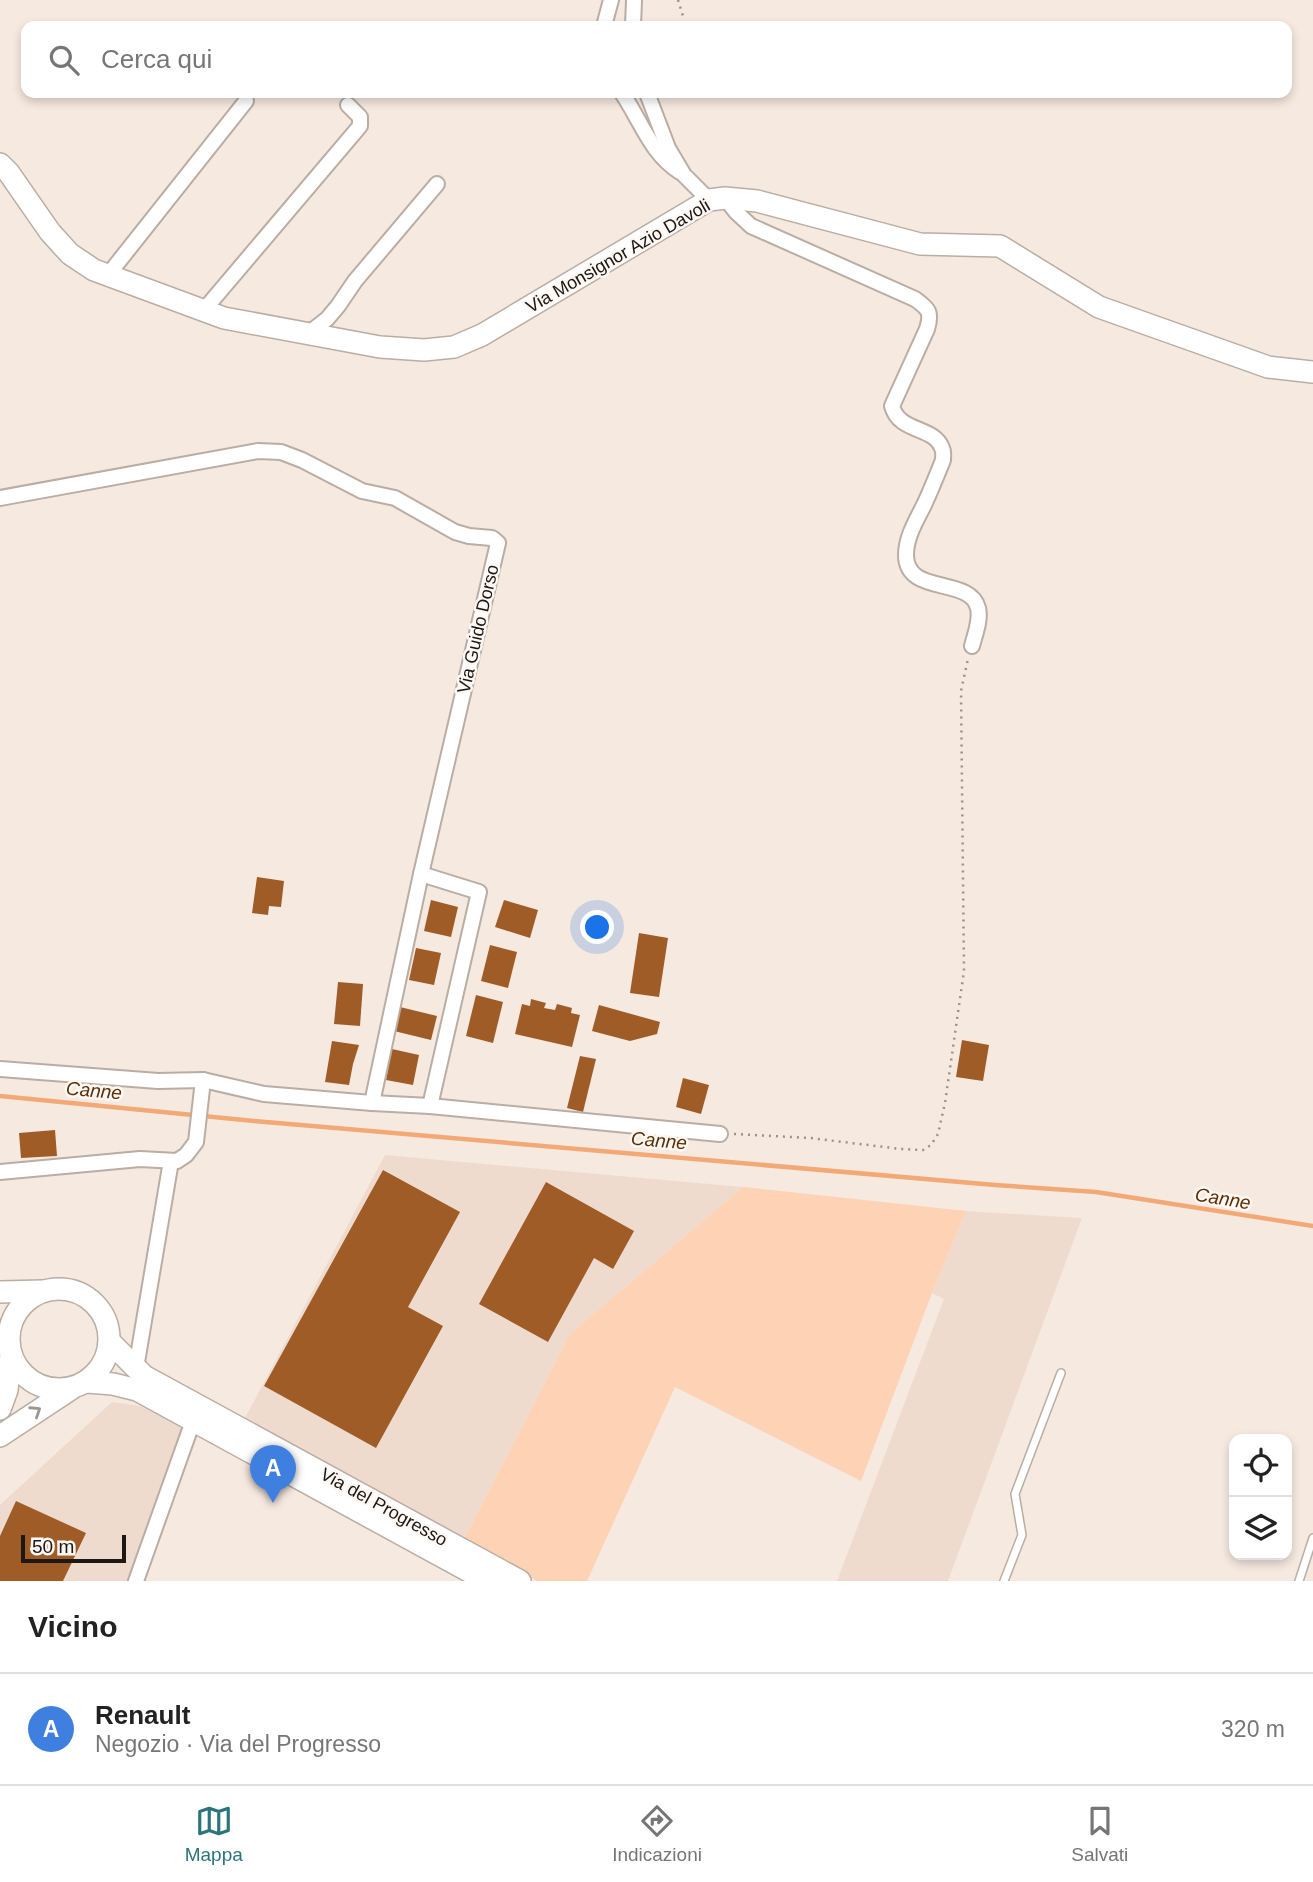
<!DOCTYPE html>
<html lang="it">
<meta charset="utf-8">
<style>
:root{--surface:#fff;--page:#f2f2f2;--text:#222;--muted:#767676;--line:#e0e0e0;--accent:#2c747d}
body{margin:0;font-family:Arial,sans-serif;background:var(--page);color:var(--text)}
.controls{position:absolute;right:21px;bottom:21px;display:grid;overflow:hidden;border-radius:14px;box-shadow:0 4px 10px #0003}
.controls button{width:63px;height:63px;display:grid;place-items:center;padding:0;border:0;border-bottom:2px solid var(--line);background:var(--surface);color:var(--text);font:35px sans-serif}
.scale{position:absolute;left:21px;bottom:18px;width:105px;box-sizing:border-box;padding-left:7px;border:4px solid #1d1815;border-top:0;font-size:19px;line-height:24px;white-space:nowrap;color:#1d1815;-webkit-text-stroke:5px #fdf8f4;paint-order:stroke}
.you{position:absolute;left:598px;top:928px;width:24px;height:24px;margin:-18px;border:5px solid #fff;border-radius:50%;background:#1a73e8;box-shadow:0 0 0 10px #1a73e833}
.badge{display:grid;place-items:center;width:46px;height:46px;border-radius:50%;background:var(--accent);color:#fff;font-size:23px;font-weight:700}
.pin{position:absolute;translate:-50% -58px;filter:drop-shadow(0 2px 4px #0008)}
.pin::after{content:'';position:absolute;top:37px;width:24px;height:21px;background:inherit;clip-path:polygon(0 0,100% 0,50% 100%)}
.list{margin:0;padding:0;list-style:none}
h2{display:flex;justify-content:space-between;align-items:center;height:91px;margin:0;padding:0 28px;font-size:30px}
h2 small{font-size:23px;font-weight:400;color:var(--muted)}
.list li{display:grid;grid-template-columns:46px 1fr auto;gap:21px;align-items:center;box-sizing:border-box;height:112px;padding:0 28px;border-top:2px solid var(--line)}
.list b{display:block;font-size:26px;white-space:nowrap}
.list p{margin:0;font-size:23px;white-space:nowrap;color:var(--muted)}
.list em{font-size:23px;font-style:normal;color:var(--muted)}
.icon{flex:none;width:38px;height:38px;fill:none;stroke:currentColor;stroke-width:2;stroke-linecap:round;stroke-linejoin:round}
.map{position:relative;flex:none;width:1313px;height:1581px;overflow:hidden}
.search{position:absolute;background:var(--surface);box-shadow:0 4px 10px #0003;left:21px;right:21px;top:21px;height:77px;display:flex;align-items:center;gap:18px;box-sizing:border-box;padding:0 24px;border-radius:14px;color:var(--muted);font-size:26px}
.sheet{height:203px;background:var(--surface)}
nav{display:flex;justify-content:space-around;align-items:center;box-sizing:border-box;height:98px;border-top:2px solid var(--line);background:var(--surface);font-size:19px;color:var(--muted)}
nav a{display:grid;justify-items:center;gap:4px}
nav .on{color:var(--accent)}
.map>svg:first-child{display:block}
.built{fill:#efdbce}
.green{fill:#fed2b4}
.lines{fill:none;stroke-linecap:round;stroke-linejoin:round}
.stream{stroke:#f2a975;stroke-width:4.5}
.building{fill:#9f5c27}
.lane-casing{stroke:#b9ada4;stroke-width:10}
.street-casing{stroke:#b9ada4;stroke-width:18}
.secondary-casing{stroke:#b9ada4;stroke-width:24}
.path{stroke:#9b918b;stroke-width:2.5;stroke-dasharray:2 5;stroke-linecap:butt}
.lane{stroke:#fff;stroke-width:7}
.street{stroke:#fff;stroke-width:14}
.secondary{stroke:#fff;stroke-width:21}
.oneway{stroke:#999796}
.labels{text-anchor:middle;stroke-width:5;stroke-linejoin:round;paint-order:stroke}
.street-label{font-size:18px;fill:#1d1815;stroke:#fdf8f4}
.water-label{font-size:19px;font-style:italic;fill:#5d2f05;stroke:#fdf8f4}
</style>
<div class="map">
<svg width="1313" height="1581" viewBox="0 0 1313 1581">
<rect width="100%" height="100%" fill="#f6e9e0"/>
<g class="built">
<polygon points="385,1155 743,1187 570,1334 463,1541 244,1420"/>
<polygon points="966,1211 1082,1218 948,1581 837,1581 944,1299 932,1293"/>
<polygon points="112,1402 140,1406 182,1427 129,1581 0,1581 0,1505"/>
</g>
<polygon class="green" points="743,1187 966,1211 932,1293 861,1481 675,1387 587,1581 537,1581 463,1541 570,1334"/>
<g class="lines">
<polyline class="stream" points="0,1096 254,1121 995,1185 1096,1192 1313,1226"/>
</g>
<g class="building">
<polygon points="257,877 284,881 281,907 269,906 268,915 252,913"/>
<polygon points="431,900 458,907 451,937 424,931"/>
<polygon points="504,900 538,910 530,938 495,927"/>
<polygon points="639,933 668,938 659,997 630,993"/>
<polygon points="490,945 517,952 508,988 481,981"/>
<polygon points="416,948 441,953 434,985 409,980"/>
<polygon points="338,982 363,984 360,1026 334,1024"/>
<polygon points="476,995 503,1002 493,1043 466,1036"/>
<polygon points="531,999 546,1003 544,1008 555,1010 557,1004 572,1008 571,1013 580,1015 572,1047 515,1034 522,1004 530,1006"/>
<polygon points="599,1005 660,1022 657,1034 630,1041 592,1031"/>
<polygon points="400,1007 437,1016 431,1040 394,1031"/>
<polygon points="962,1040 989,1045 983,1081 956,1077"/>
<polygon points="332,1041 359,1045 353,1064 349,1085 325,1082"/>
<polygon points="392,1049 419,1055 413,1085 386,1080"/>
<polygon points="580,1056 596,1059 583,1112 567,1108"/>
<polygon points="683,1078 709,1085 701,1114 676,1107"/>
<polygon points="55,1130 57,1156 21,1158 19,1133"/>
<polygon points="383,1170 460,1212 408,1307 443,1326 376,1448 264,1386"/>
<polygon points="546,1182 634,1231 613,1269 594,1258 548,1342 479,1304"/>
<polygon points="16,1501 86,1533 63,1581 0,1581 0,1536"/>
</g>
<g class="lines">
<g class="lane-casing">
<g id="lane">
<polyline points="1004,1581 1022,1535 1015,1494 1061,1373"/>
<polyline points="1299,1581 1313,1538"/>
</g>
</g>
<g class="street-casing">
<g id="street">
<polyline points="604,26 611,0"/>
<polyline points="633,26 634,0"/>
<path d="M622 93C641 121 651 154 680 172"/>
<polyline points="647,93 668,148 684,175 709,200"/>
<path d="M725 198 736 212 751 226 915 299C929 309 932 312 927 329L892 406C899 433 934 426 942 448 944 452 943 456 943 460 937 475 931 490 924 505 916 521 906 537 906 555 906 596 970 576 978 608 981 620 975 634 972 646"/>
<polyline points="108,275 246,101"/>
<polyline points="204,310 360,126 360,117 348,105"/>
<polyline points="309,333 327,319 338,306 355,281 437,184"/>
<polyline points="0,498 258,451 281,452 302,460 362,491 395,498 455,532 469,536 492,538 498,543 421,874 372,1103"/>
<polyline points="421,874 479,892 430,1106"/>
<polyline points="0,1069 158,1081 203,1080 264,1094 372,1103 430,1106 720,1134"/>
<polyline points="0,1172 140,1159 177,1161 186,1155 196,1142 203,1080"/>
<polyline points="136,1368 171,1161"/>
<polyline points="136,1581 193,1421"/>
</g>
</g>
<g class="secondary-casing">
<g id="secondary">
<polyline points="0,164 9,173 50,232 70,254 94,270 224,318 380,347 424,350 454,347 482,335 709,200 725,198 757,201 920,244 1000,246 1099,307 1268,367 1313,372"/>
<circle cx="59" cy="1339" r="50"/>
<polyline points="0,1292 43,1291"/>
<polyline points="110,1342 144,1376 520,1581"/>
<polyline points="87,1382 113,1384 137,1390 487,1581"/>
<polyline points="0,1409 7,1390 11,1354"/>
<polyline points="0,1436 71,1389"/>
</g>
</g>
<g class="path">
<polyline points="678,0 683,16"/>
<polyline points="734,1134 810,1138 901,1149 923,1150 931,1145 938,1134 945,1103 964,971 961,691 968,659"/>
</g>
<use href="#lane" class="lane"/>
<use href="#street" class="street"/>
<use href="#secondary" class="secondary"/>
</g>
<defs><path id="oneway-chevron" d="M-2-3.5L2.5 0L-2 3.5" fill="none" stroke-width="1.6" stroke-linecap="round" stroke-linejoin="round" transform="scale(1.75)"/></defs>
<use class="oneway" href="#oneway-chevron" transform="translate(36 1411) rotate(-33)"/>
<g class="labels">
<g class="street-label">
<text transform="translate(618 256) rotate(-30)" y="6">Via Monsignor Azio Davoli</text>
<text transform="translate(478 629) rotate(-77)" y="6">Via Guido Dorso</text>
<text transform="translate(384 1507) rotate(29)" y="6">Via del Progresso</text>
</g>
<g class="water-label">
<text transform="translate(94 1090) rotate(5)" y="7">Canne</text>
<text transform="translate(659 1140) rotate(5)" y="7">Canne</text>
<text transform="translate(1223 1198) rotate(9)" y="7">Canne</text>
</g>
</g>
</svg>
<div class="controls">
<button><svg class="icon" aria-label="locate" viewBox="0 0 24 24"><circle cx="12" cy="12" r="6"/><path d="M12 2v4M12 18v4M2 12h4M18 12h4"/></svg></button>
<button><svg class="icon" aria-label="layers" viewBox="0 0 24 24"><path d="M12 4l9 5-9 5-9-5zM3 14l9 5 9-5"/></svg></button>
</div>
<div class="scale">50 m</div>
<div class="you"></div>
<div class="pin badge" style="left:273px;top:1503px;background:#3f7fe0">A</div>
<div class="search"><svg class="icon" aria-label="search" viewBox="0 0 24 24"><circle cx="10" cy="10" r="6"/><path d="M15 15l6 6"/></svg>Cerca qui</div>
</div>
<section class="sheet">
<h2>Vicino<small></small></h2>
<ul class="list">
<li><span class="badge" style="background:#3f7fe0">A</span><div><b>Renault</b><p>Negozio · Via del Progresso</p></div><em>320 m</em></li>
</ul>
</section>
<nav>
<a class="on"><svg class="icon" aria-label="map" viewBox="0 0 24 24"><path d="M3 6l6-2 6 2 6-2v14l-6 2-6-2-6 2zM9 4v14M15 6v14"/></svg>Mappa</a>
<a><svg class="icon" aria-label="directions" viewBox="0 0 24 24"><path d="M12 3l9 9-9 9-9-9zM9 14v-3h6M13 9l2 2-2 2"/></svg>Indicazioni</a>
<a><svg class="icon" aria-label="saved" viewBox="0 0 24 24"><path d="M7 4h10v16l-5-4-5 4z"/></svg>Salvati</a>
</nav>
